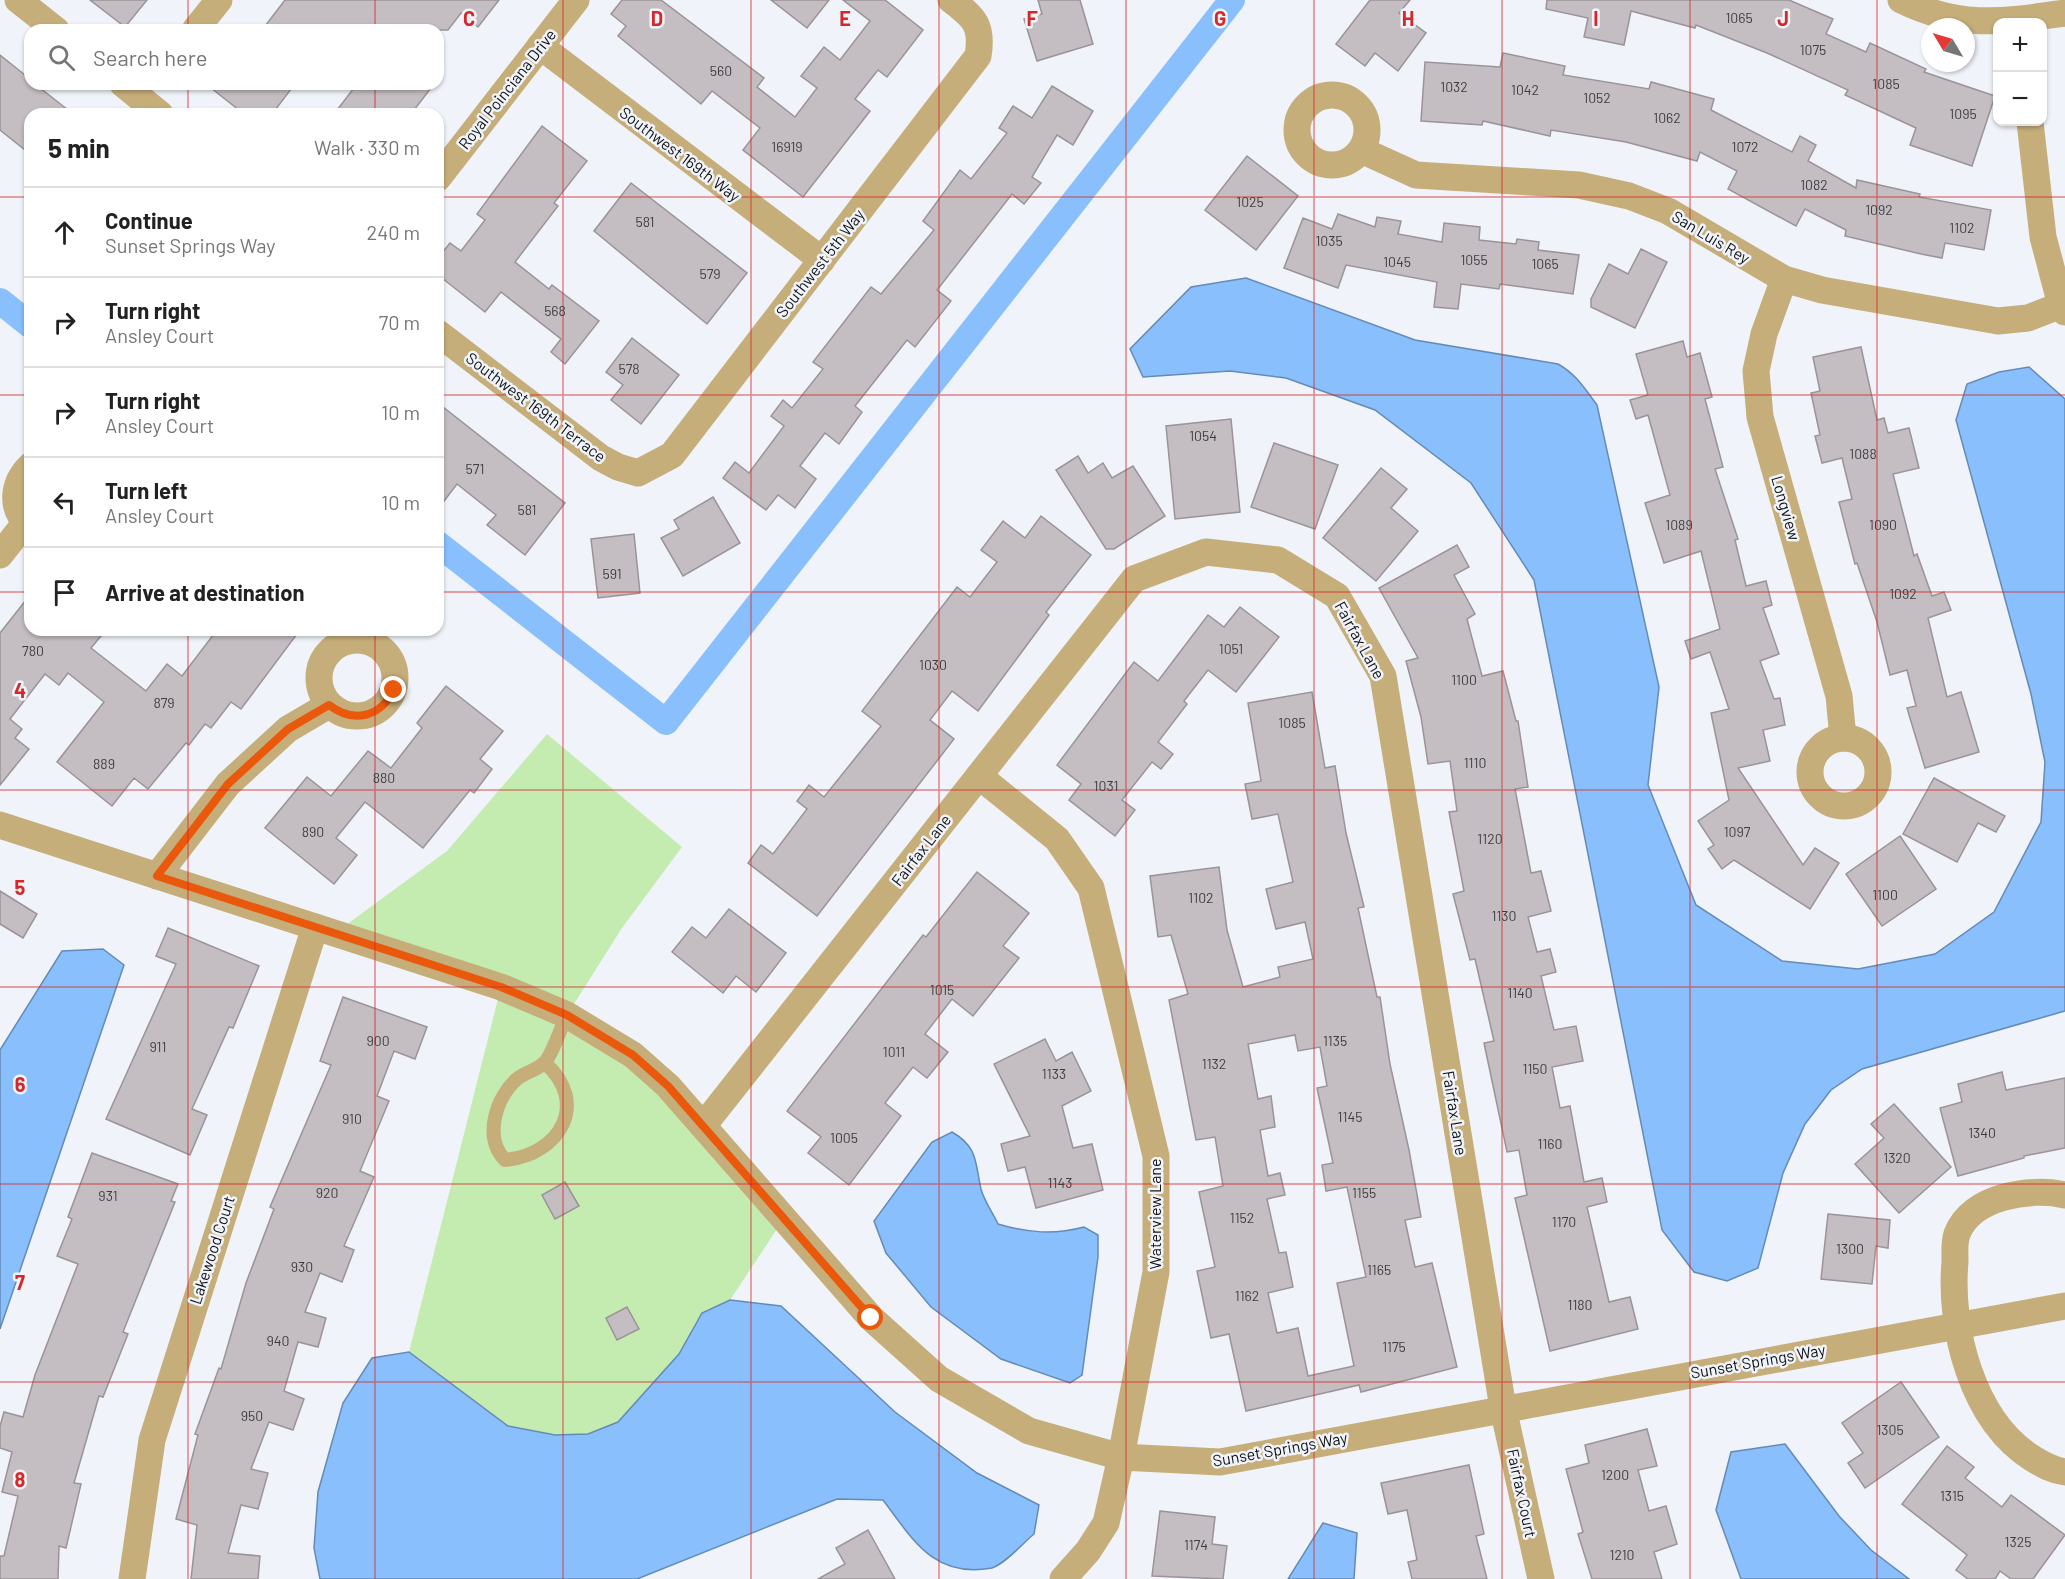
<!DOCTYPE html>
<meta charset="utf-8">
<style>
:root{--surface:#fff;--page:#f6f6f6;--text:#222;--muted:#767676;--line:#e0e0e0}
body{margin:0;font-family:Barlow,sans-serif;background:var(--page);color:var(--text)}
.controls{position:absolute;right:18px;top:18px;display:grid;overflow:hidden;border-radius:12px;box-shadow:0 2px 4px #0004}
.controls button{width:54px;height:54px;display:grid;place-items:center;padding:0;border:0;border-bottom:2px solid var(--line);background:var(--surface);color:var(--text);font:30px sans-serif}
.compass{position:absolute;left:1921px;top:18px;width:54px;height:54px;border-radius:50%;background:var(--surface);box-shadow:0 2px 4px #0004;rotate:308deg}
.stop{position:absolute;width:18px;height:18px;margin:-14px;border:4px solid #ea580c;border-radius:50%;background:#fff}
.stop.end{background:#ea580c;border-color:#fff;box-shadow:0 2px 6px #0008}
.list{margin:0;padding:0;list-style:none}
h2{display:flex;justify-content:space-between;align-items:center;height:78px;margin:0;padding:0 24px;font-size:26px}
h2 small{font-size:20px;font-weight:400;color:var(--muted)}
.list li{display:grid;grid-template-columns:39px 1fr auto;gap:18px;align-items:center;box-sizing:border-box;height:90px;padding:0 24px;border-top:2px solid var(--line)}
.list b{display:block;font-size:22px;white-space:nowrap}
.list p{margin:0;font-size:20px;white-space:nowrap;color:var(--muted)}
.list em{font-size:20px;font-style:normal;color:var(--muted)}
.icon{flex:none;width:33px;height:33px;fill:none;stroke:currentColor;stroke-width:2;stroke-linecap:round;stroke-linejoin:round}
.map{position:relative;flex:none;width:2065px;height:1579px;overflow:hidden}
.search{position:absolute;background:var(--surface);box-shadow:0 2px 4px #0004;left:24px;top:24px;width:420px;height:66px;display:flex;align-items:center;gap:15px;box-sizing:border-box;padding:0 21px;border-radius:18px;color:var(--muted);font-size:22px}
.panel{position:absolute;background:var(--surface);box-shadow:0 2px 4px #0004;left:24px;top:108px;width:420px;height:528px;border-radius:18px}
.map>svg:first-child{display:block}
.green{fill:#c4ebb0}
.water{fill:#88bffc;stroke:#648bb7;stroke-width:1.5}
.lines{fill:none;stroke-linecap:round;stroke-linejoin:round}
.canal{stroke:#88bffc;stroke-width:26}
.building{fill:#c4bdc1;stroke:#9a9498;stroke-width:1.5;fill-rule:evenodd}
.lane{stroke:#c6ae7a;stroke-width:14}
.street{stroke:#c6ae7a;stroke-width:27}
.route{stroke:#ea580c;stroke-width:8}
.grid{fill:none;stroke:#d62828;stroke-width:1.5;stroke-opacity:0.55}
.labels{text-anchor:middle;stroke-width:5;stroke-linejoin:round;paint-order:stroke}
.number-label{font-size:14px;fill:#3e3e40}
.street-label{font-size:16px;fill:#111315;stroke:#f0f4fa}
.grid-label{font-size:20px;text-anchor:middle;font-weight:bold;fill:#d62828;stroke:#f0f4fa;stroke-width:5;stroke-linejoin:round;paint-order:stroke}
</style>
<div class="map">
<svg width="2065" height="1579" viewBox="0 0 2065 1579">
<rect width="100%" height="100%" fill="#f0f4fa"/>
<polygon class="green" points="547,734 682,847 622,928 567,1015 633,1055 783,1220 730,1300 702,1313 679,1354 618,1422 588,1434 555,1435 508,1426 409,1352 501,987 335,933 447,851"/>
<g class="water">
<path d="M1246 278 1415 340 1558 364C1576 374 1585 389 1597 405L1659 687 1648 785 1696 905 1782 961 1858 969 1935 954 1994 912 2041 822 2045 762 2031 694 1956 420 1967 384 1999 372 2029 367 2065 399V1011L1862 1069 1831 1090 1805 1124 1783 1173 1758 1268 1727 1281 1694 1272 1662 1230 1534 580 1471 483 1375 410 1286 378 1230 371 1143 377 1130 349 1191 287Z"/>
<polygon points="103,949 124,965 0,1329 0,1050 62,951"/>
<path d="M952 1132C978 1147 975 1162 981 1189 984 1201 993 1213 998 1224 1028 1233 1054 1235 1084 1227L1098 1235V1257L1082 1375 1070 1383 1001 1359 931 1307 886 1253 874 1221 932 1142Z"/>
<path d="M730 1300 781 1306 895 1412 977 1473 1039 1505 1034 1534C1022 1544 1006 1563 992 1568 933 1579 912 1538 883 1500L837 1499 637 1579H320L314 1548 318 1492 343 1403 372 1358 409 1352 508 1426 555 1435 588 1434 618 1422 679 1354 702 1313Z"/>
<polygon points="1785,1444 1839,1516 1871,1550 1909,1579 1741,1579 1716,1510 1731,1452"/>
<polygon points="1323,1523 1357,1533 1354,1579 1288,1579"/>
</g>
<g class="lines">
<g class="canal">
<polyline points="0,301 30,325"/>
<polyline points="438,544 666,722 1232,0"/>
</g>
</g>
<g class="building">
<polygon points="90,0 147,0 125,27"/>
<polygon points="285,0 499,0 478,27 461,13 448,30 262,30"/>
<polygon points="622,0 661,0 764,78 757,87 795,117 817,88 801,76 824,47 840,60 870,21 843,0 885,0 923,30 887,77 878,70 855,99 870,111 803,197 743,150 760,128 712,91 701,104 618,36 626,26 611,14"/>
<polygon points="771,0 829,0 807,28"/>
<polygon points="1038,0 1080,0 1093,44 1037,61 1024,19 1042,14"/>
<polygon points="1370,0 1410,0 1399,13 1426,33 1398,71 1375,53 1365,66 1336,44"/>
<polygon points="1547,0 1789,0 1833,19 1826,34 1866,52 1870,43 1926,69 1924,72 1995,96 1972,166 1910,145 1916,128 1845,95 1848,90 1767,53 1696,25 1695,28 1631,11 1624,45 1584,37 1588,18 1546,9"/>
<polygon points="1503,53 1565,66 1563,75 1649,89 1651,82 1714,99 1711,110 1792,152 1800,136 1816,145 1808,161 1856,188 1857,180 1920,194 1919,197 1991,210 1984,250 1945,243 1942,258 1921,254 1845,236 1846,230 1805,209 1796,226 1728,189 1737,171 1700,152 1697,161 1626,142 1551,130 1550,136 1483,121 1482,125 1421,121 1425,62 1500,67"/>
<polygon points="0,55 30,79 30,84 35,84 73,114 30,114 30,154 0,130"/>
<polygon points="206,84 295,84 272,114 244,114"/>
<polygon points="357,84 434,84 411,114 334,114"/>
<polygon points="1052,86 1093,111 1073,145 1057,135 1032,177 1041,183 1024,204 1012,194 937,290 951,301 915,347 907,340 855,406 862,412 839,444 825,433 800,466 816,479 795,508 778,495 766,510 723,478 735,462 749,473 784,426 771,416 783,400 792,408 823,369 813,362 871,287 881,294 934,230 923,221 960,170 971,179 1007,133 999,128 1013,106 1032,118"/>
<polygon points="542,126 587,161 554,203 558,206 515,262 549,289 552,285 599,321 565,364 551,352 561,339 501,292 485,312 438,275 438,258 450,243 461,251 485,220 477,214"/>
<polygon points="1247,156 1298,196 1256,250 1205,210"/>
<polygon points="631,183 747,273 707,324 594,231"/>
<polygon points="1338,214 1375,227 1377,217 1401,221 1398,234 1442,242 1444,223 1480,227 1479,240 1516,244 1517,239 1539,242 1538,250 1579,255 1573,294 1500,284 1499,289 1461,284 1458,309 1434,307 1437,282 1346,265 1338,288 1284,268 1303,218 1332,229"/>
<polygon points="1641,249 1667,262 1635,328 1591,307 1591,299 1609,264 1628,274"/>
<polygon points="632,338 679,375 641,424 611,400 623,385 606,372"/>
<polygon points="1683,341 1687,357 1700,353 1712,397 1705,399 1723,467 1715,469 1738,539 1735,540 1746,586 1766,581 1772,605 1763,608 1779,654 1760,661 1774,699 1780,698 1785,725 1763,730 1770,761 1738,768 1803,865 1815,848 1839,863 1810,909 1734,860 1722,869 1708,849 1714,845 1698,821 1729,800 1711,713 1729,709 1710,652 1691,659 1685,641 1720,629 1701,551 1664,563 1645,503 1670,495 1648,415 1636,419 1630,400 1648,395 1636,354"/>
<polygon points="1861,347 1877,420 1884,418 1888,433 1909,428 1919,468 1893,474 1914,556 1917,554 1932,596 1944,592 1951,610 1928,618 1947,697 1961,692 1979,752 1925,768 1907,708 1916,706 1907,670 1890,675 1877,622 1857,563 1855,564 1839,502 1852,499 1842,458 1822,463 1815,436 1820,435 1811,393 1820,391 1813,357"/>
<polygon points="438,403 565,503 525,555 487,525 496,515 457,484 438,509"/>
<polygon points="1231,419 1240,512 1175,519 1166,426"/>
<polygon points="1274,443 1338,465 1315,529 1251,507"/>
<polygon points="1078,456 1088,473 1103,463 1112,478 1133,466 1165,516 1114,549 1106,549 1056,470"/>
<polygon points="1381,468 1407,489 1391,508 1418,531 1376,581 1323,538"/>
<polygon points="713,497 740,543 683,576 661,538 679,529 674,520"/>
<polygon points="1041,516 1091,555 1046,612 1049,615 978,711 952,691 930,720 954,739 817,916 748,863 761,845 773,854 807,809 797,801 809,785 824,797 881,726 862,711 957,587 970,597 997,562 981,550 1003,521 1025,538"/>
<polygon points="634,534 640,593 598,598 591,539"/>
<polygon points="1457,545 1469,567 1454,575 1475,614 1467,619 1482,676 1503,671 1516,721 1518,721 1528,787 1515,789 1531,873 1541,871 1551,911 1528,917 1537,952 1550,949 1556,972 1541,976 1554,1030 1576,1026 1583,1061 1552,1067 1560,1108 1570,1106 1584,1182 1602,1178 1607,1202 1587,1207 1609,1302 1630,1297 1638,1329 1550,1351 1515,1198 1527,1195 1519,1150 1507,1152 1484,1043 1494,1041 1475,959 1470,960 1453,894 1464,891 1449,812 1457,811 1450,761 1428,764 1421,717 1406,661 1418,658 1379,588"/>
<polygon points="30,595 30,630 106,630 91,648 146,691 167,664 182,676 217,630 300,630 241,709 231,702 211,728 205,724 189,745 186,743 148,789 134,778 112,806 57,762 104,702 68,673 59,685 45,674 10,719 22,729 15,738 29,749 0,785 0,633"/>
<polygon points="1240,607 1279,637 1236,692 1208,670 1184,701 1187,704 1158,742 1173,754 1161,769 1152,762 1122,800 1135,810 1115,836 1069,800 1081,784 1057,765 1134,662 1158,681 1208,615 1224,627"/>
<polygon points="446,686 503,731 480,759 492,769 474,793 470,790 423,848 365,802 336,838 357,855 334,884 265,828 307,777 331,796 368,751 391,768 422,728 417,723"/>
<path d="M1312 692 1325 768 1335 766 1346 833 1364 907 1358 908 1377 997H1380L1390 1064 1409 1150 1421 1217 1405 1220 1415 1267 1432 1263 1457 1367 1361 1392 1359 1385 1246 1411 1229 1334 1211 1338 1197 1271 1215 1267 1199 1192 1223 1186 1215 1137 1196 1140 1169 1000 1188 994 1171 935 1158 937 1150 876 1219 867 1227 930 1243 987 1280 977 1278 967 1313 959 1305 922 1276 929 1266 889 1293 882 1278 814 1252 819 1245 784 1261 781 1248 703ZM1295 1035 1298 1051 1320 1047 1327 1086 1317 1088 1333 1163 1322 1165 1326 1191 1347 1187 1366 1277 1337 1283 1354 1366 1308 1376 1298 1328 1277 1333 1268 1293 1293 1287 1286 1252 1279 1253 1267 1199 1285 1195 1280 1173 1268 1176 1260 1130 1275 1127 1271 1096 1258 1099 1248 1044Z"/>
<polygon points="1934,778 2005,816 1996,832 1978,823 1957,862 1903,834"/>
<polygon points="1900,836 1936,889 1882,926 1846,874"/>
<polygon points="977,872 1029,913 1003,946 1019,958 973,1016 952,999 925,1034 948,1052 927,1078 913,1067 885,1103 901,1116 849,1185 808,1153 821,1137 787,1111 923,935 926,937"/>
<polygon points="0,891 37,914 23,938 0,924"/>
<polygon points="729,909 786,953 756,992 736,976 723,993 672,952 692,927 706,938"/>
<polygon points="168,928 259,966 233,1028 229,1027 192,1109 207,1115 190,1155 106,1119 176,964 156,956"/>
<polygon points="343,997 427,1027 415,1059 394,1051 377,1096 389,1101 360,1171 374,1177 344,1246 354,1250 342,1282 320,1273 305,1312 326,1318 318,1347 298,1342 284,1391 304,1399 293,1430 269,1422 251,1469 268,1473 258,1509 241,1505 228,1553 260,1556 258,1579 191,1579 197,1525 176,1519 198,1435 195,1434 219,1368 221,1369 246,1283 274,1209 270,1207 331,1065 320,1061"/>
<polygon points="1045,1039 1056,1061 1072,1052 1091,1091 1062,1106 1073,1148 1092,1144 1103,1190 1036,1208 1025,1167 1008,1171 1001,1144 1030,1136 994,1064"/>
<polygon points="2002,1072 2006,1090 2065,1078 2065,1148 2024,1156 2024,1158 1958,1176 1940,1108 1962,1102 1958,1084"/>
<polygon points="1894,1104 1951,1167 1899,1213 1855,1164 1884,1138 1871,1124"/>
<polygon points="92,1153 178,1184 171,1201 175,1202 123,1332 128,1334 103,1397 99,1396 74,1483 81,1484 66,1548 59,1546 58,1579 0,1579 0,1556 4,1556 18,1496 2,1492 12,1452 0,1448 0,1426 4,1412 23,1417 35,1375 78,1264 57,1256 72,1219 68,1217"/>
<polygon points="565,1182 579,1206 555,1219 542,1195"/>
<polygon points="1828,1214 1890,1220 1888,1248 1876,1246 1872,1284 1821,1279"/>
<polygon points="627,1307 639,1329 617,1340 606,1318"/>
<polygon points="1901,1382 1939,1437 1865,1488 1848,1463 1863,1453 1842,1423"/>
<polygon points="1647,1429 1657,1466 1638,1470 1649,1511 1666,1506 1677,1544 1654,1552 1662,1579 1592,1579 1578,1534 1583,1532 1566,1469 1589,1463 1585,1445"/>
<polygon points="1947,1446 1974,1467 1965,1478 2002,1507 2011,1495 2065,1535 2033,1579 2011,1579 2000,1571 1995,1579 1968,1579 1956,1570 1967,1555 1902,1504"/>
<polygon points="1469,1465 1484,1534 1476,1536 1487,1579 1412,1579 1408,1562 1417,1560 1407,1510 1388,1514 1381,1483"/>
<polygon points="1160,1511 1215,1517 1212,1544 1227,1546 1223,1579 1152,1576"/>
<polygon points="868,1530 895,1579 818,1579 845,1564 836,1548"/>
</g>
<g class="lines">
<path class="lane" d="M545 1063C590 1103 560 1155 505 1160 483 1137 496 1097 518 1078 526 1072 540 1069 546 1061 555 1048 560 1029 567 1015"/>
<g class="street">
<polyline points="18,0 56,30"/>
<path d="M1901 0C1960 29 2002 22 2065 13"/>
<polyline points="195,30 219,0"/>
<polyline points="540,46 822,260"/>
<polyline points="123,84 160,114"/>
<circle cx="1332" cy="130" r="35"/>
<polyline points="2030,122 2043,237 2061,305 2065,312"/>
<polyline points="1361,150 1416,175 1579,185 1629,196 1668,211 1784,279 1822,290 1998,321 2028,318 2061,305"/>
<polyline points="438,178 576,0"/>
<polyline points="1784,279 1764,334 1756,371 1760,417 1839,696 1843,738"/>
<path d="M438 333 601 458 618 467 638 473 672 455 978 56C983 26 975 18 951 0"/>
<path d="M30 466C13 483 9 509 30 526"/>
<polyline points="0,555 26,522"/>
<circle cx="357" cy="678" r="38"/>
<circle cx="1844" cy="772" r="34"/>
<polyline points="979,776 1057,839 1091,888 1156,1156 1156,1272 1121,1457 1106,1523 1088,1551 1063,1579"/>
<polyline points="0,825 501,987 567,1015 633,1055 668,1086 871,1318 939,1379 1029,1431 1121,1457 1220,1462 2065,1306"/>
<polyline points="157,876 228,784 288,729 329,705"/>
<polyline points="703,1126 1134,579 1206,552 1278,560 1337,596 1383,676 1503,1408 1541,1579"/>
<path d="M2065 1195C2031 1187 1971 1196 1957 1234 1954 1242 1955 1254 1955 1262 1949 1328 1972 1420 2032 1458 2043 1465 2052 1470 2065 1472"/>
<polyline points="132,1579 152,1440 315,927"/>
</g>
</g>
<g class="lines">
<path class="route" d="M394 690C380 717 354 724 329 705L288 729 228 784 157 876 501 987 567 1015 633 1055 668 1086 871 1318"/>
</g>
<path class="grid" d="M188 0V30M375 0V30M563 0V1579M751 0V1579M939 0V1579M1126 0V1579M1314 0V1579M1502 0V1579M1690 0V1579M1877 0V1579M188 84V114M375 84V114M0 197H30M438 197H2065M0 395H30M438 395H2065M0 592H30M438 592H2065M188 630V1579M375 630V1579M0 790H2065M0 987H2065M0 1184H2065M0 1382H2065"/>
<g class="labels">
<g class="number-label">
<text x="1739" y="23">1065</text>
<text x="1813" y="55">1075</text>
<text x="721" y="76">560</text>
<text x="1886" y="89">1085</text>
<text x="1454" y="92">1032</text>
<text x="1525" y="95">1042</text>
<text x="1597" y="103">1052</text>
<text x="1963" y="119">1095</text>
<text x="1667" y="123">1062</text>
<text x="787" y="152">16919</text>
<text x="1745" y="152">1072</text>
<text x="1814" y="190">1082</text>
<text x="1250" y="207">1025</text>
<text x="1879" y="215">1092</text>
<text x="645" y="227">581</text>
<text x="1962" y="233">1102</text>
<text x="1329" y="246">1035</text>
<text x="1474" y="265">1055</text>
<text x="1397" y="267">1045</text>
<text x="1545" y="269">1065</text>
<text x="710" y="279">579</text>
<text x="555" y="316">568</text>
<text x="629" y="374">578</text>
<text x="1203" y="441">1054</text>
<text x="1863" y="459">1088</text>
<text x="475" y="474">571</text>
<text x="527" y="515">581</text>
<text x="1679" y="530">1089</text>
<text x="1883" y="530">1090</text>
<text x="612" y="579">591</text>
<text x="1903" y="599">1092</text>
<text x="1231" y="654">1051</text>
<text x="33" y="656">780</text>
<text x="933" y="670">1030</text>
<text x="1464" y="685">1100</text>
<text x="164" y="708">879</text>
<text x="1292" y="728">1085</text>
<text x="1475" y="768">1110</text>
<text x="104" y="769">889</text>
<text x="384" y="783">880</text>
<text x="1106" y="791">1031</text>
<text x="313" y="837">890</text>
<text x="1737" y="837">1097</text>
<text x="1490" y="844">1120</text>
<text x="1885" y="900">1100</text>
<text x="1201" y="903">1102</text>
<text x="1504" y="921">1130</text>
<text x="942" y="995">1015</text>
<text x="1520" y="998">1140</text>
<text x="378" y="1046">900</text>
<text x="1335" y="1046">1135</text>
<text x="158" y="1052">911</text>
<text x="894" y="1057">1011</text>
<text x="1214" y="1069">1132</text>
<text x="1535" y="1074">1150</text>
<text x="1054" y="1079">1133</text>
<text x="1350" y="1122">1145</text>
<text x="352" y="1124">910</text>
<text x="1982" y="1138">1340</text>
<text x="844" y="1143">1005</text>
<text x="1550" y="1149">1160</text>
<text x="1897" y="1163">1320</text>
<text x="1060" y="1188">1143</text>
<text x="327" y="1198">920</text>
<text x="1364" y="1198">1155</text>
<text x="108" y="1201">931</text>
<text x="1242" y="1223">1152</text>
<text x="1564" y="1227">1170</text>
<text x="1850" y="1254">1300</text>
<text x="302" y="1272">930</text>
<text x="1379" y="1275">1165</text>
<text x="1247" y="1301">1162</text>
<text x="1580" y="1310">1180</text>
<text x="278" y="1346">940</text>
<text x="1394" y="1352">1175</text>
<text x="252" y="1421">950</text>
<text x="1890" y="1435">1305</text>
<text x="1615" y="1480">1200</text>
<text x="1952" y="1501">1315</text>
<text x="2018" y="1547">1325</text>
<text x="1196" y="1550">1174</text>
<text x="1622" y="1560">1210</text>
</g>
<g class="street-label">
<text transform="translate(507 89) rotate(-52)" y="6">Royal Poinciana Drive</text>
<text transform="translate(680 154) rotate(37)" y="6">Southwest 169th Way</text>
<text transform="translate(1711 237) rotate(31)" y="6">San Luis Rey</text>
<text transform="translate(820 263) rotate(-52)" y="6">Southwest 5th Way</text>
<text transform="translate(536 407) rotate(37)" y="6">Southwest 169th Terrace</text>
<text transform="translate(1786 508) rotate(74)" y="6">Longview</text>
<text transform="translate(1360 640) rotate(61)" y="6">Fairfax Lane</text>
<text transform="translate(921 850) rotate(-52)" y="6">Fairfax Lane</text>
<text transform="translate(1455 1113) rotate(81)" y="6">Fairfax Lane</text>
<text transform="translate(1155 1214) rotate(-90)" y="6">Waterview Lane</text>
<text transform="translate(212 1250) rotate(-72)" y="6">Lakewood Court</text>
<text transform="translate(1758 1361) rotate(-10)" y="6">Sunset Springs Way</text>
<text transform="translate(1280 1449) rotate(-10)" y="6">Sunset Springs Way</text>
<text transform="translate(1522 1493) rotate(78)" y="6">Fairfax Court</text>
</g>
</g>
<g class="grid-label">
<text x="469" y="26">C</text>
<text x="657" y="26">D</text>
<text x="845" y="26">E</text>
<text x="1032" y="26">F</text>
<text x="1220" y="26">G</text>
<text x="1408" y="26">H</text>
<text x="1596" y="26">I</text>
<text x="1783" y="26">J</text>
<text x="20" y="698">4</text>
<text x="20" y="895">5</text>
<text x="20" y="1092">6</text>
<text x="20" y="1290">7</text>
<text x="20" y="1487">8</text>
</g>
</svg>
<div class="controls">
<button>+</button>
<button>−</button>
</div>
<svg class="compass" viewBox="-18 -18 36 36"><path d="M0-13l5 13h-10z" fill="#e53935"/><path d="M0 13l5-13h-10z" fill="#767676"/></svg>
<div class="stop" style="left:871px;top:1318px"></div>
<div class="stop end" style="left:394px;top:690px"></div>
<div class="search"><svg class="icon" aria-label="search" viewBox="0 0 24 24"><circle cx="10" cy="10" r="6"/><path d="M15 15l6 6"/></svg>Search here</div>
<section class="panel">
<h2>5 min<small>Walk · 330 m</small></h2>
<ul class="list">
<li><svg class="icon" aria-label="ahead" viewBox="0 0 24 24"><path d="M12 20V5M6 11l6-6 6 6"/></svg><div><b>Continue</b><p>Sunset Springs Way</p></div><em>240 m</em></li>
<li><svg class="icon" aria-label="right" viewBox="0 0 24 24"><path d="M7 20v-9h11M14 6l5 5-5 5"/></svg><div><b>Turn right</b><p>Ansley Court</p></div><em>70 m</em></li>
<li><svg class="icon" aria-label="right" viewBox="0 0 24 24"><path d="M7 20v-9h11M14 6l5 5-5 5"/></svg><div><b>Turn right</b><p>Ansley Court</p></div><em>10 m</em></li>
<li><svg class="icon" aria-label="left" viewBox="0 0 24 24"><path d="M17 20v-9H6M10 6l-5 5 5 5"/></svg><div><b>Turn left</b><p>Ansley Court</p></div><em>10 m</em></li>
<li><svg class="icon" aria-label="arrive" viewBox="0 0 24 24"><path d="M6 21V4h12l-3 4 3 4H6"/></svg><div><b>Arrive at destination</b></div></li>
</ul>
</section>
</div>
